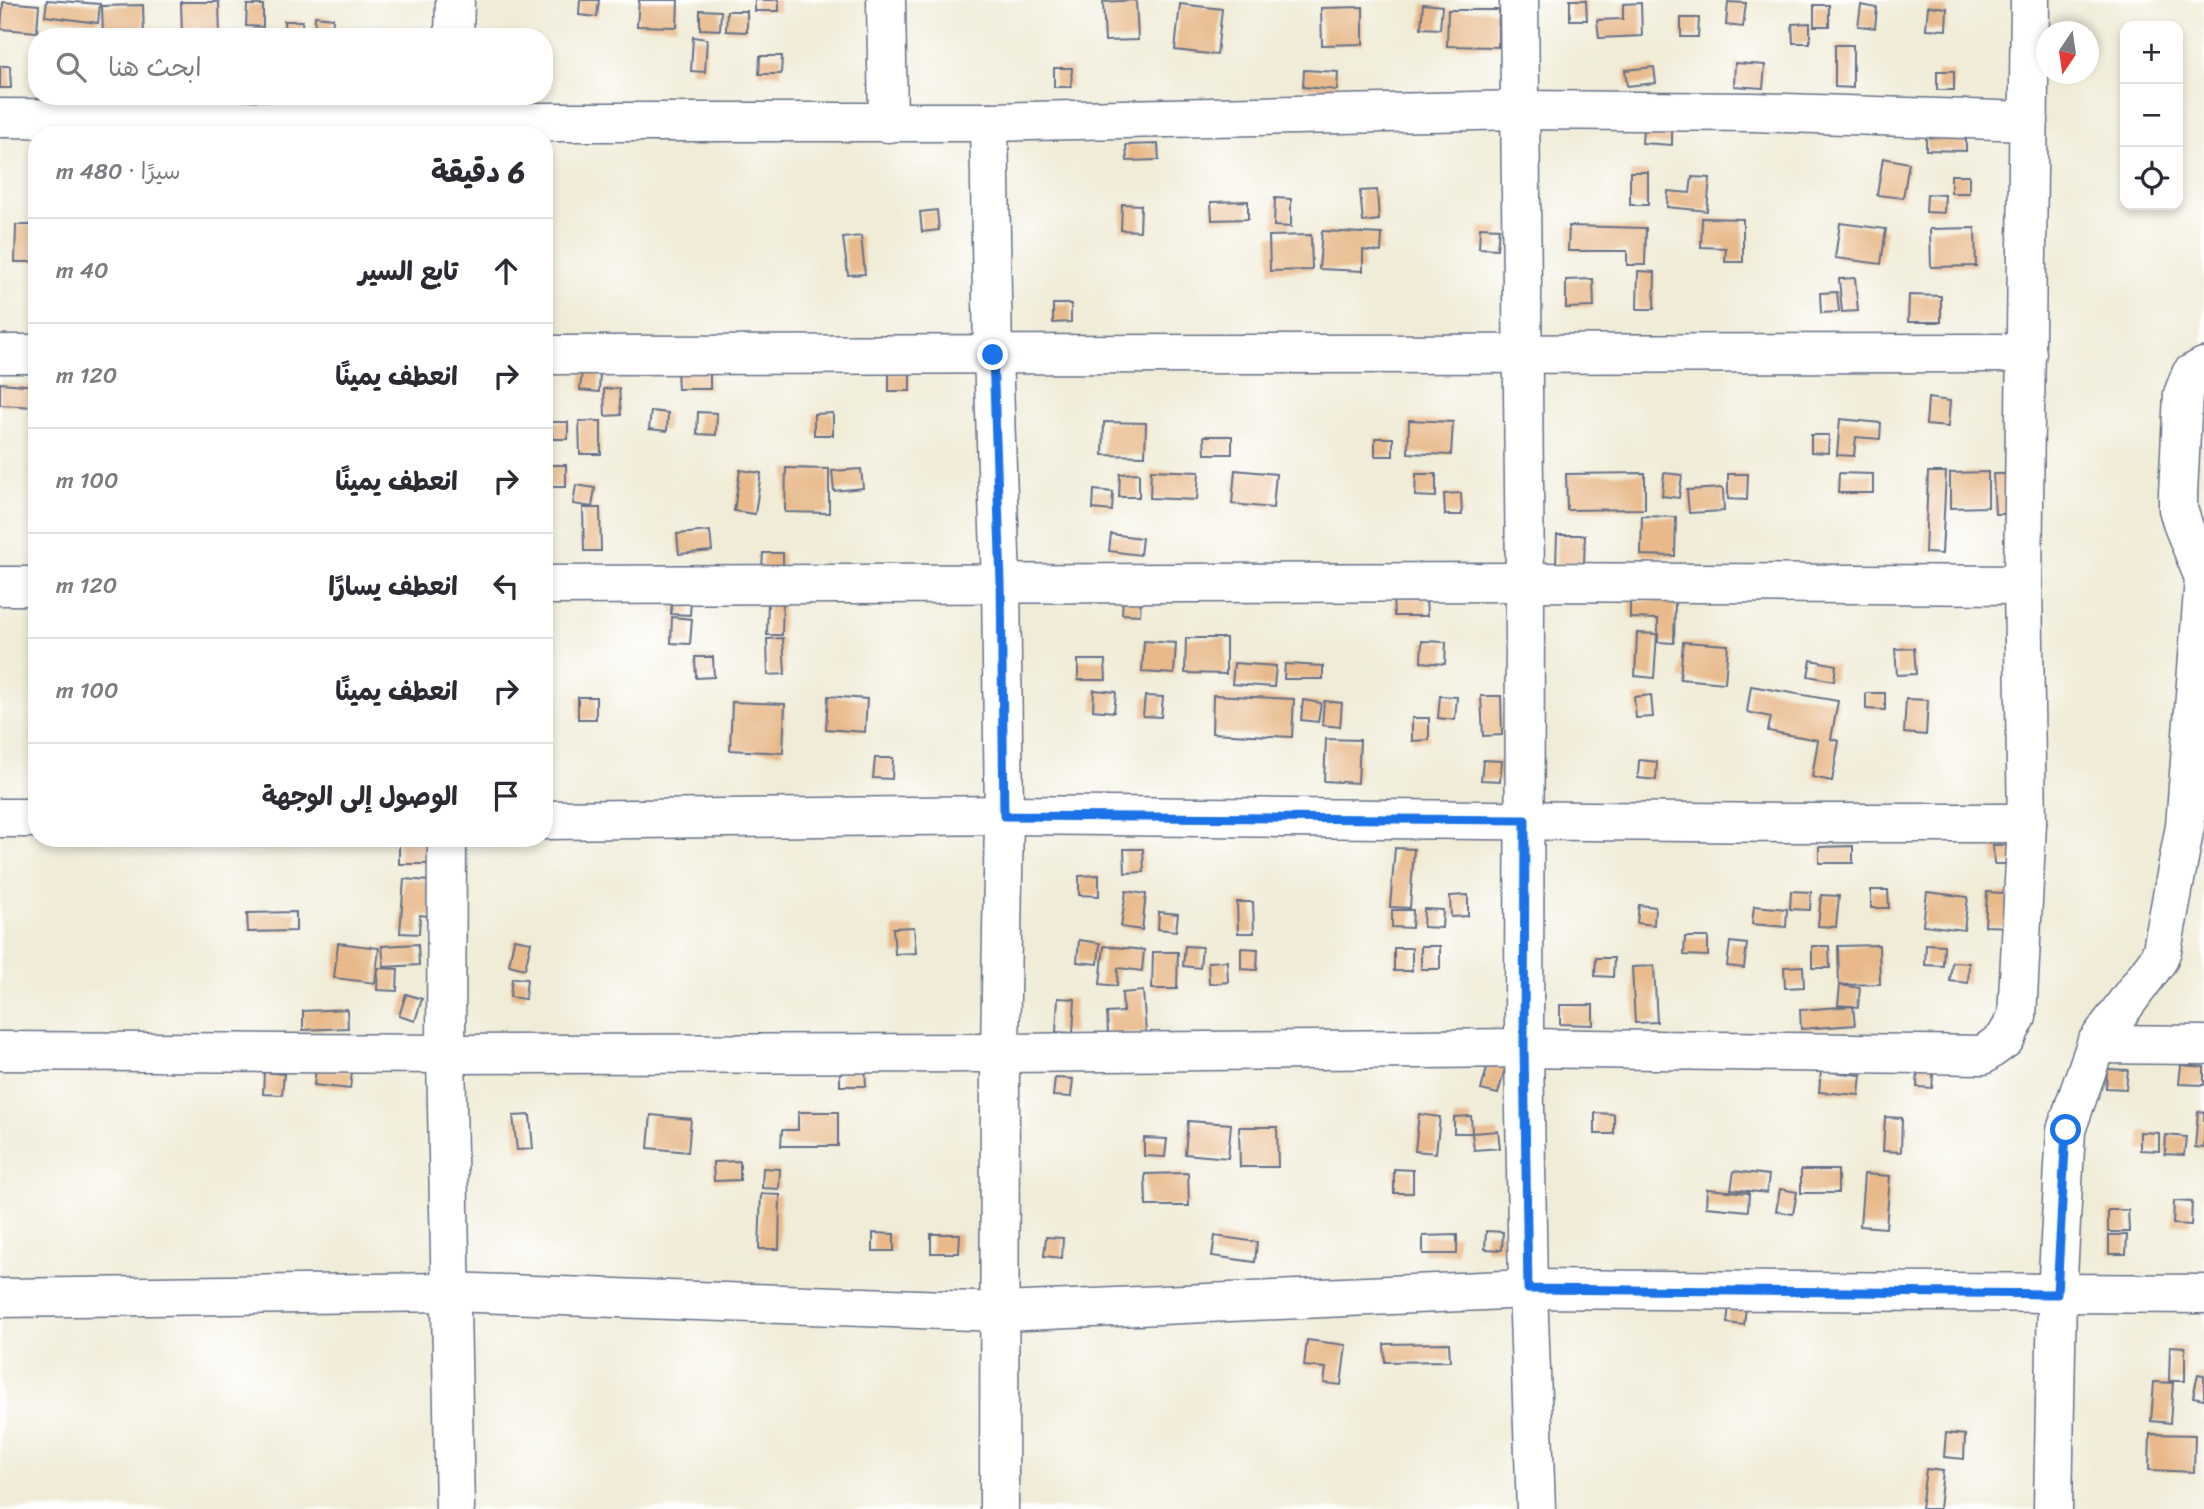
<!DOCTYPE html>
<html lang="ar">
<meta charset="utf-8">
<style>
:root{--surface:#fff;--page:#f2f2f3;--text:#2b2b33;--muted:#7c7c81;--line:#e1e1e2}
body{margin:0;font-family:Sriracha,"Playpen Sans Arabic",sans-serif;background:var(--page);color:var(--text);direction:rtl}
.controls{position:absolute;right:21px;top:21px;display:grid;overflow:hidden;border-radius:14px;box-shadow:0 4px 10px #0003}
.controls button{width:63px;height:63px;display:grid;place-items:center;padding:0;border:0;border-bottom:2px solid var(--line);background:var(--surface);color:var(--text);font:35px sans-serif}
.compass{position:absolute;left:2036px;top:21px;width:63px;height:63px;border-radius:50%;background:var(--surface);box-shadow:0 4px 10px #0003;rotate:193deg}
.stop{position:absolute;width:21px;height:21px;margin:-16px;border:5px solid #1a73e8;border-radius:50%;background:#fff}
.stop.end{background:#1a73e8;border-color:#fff;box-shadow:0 2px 7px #0008}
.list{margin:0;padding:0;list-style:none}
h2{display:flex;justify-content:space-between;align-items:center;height:91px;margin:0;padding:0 28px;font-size:30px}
h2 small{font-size:23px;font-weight:400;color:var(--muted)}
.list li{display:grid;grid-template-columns:46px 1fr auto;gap:21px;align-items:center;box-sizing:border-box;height:105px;padding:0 28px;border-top:2px solid var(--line)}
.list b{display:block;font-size:26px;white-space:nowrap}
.list em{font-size:23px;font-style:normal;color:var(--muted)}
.icon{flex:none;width:38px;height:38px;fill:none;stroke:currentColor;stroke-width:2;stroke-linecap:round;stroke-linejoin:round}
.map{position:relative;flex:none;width:2204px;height:1509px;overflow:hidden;direction:ltr}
.search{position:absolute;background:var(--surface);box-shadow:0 4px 10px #0003;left:28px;top:28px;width:525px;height:77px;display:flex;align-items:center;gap:18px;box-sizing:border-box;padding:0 24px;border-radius:28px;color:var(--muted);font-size:26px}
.panel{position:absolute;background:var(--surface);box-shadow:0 4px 10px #0003;left:28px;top:126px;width:525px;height:721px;border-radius:28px;direction:rtl}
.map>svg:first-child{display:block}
.building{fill:#e8ba8b}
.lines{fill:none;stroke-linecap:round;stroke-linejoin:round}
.minor-casing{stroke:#667188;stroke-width:41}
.minor{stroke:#fff;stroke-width:38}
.route{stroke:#1a73e8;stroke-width:9}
</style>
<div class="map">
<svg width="2204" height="1509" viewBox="0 0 2204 1509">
<rect width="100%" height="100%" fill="#fff"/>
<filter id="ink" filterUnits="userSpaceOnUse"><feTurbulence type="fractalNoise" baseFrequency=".0143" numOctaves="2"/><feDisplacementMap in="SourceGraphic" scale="14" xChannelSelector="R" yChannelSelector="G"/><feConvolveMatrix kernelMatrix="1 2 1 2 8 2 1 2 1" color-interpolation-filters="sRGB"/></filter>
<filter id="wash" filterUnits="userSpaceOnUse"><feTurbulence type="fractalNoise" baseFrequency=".00686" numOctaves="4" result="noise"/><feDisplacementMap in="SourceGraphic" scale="28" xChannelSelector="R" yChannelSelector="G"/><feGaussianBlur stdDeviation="1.57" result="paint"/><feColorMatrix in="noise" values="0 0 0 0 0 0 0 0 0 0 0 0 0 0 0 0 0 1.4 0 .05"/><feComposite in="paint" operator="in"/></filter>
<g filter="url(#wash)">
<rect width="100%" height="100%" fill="#f0ecd7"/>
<g id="blocks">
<g class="building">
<polygon points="47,0 100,4 98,23 45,16"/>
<polygon points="580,0 599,0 597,17 579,15"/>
<polygon points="639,0 678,0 677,27 637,26"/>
<rect x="755" y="0" width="24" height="11"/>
<polygon points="1136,0 1138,40 1105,41 1103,2"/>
<polygon points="1570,0 1586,0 1587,20 1570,20"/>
<polygon points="3,2 39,5 37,32 1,29"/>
<polygon points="181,2 219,2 220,37 182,37"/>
<polygon points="1728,2 1746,3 1743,27 1726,25"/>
<polygon points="1641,3 1642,36 1599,38 1597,20 1623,19 1623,4"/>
<polygon points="1180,4 1222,9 1217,55 1175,50"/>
<polygon points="1423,4 1442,6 1440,29 1421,28"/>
<polygon points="143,5 144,37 103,37 102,6"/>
<polygon points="247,5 263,5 263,27 246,26"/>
<rect x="1814" y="5" width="15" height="21"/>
<polygon points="1861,5 1877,8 1875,28 1858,26"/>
<polygon points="1928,6 1947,8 1946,30 1926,29"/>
<polygon points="1363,7 1363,44 1322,45 1321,8"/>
<polygon points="700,10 721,11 720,30 700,29"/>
<polygon points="1448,10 1499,10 1498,47 1447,46"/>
<polygon points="727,11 747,11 747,32 726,31"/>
<polygon points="315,16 333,18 332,37 314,37"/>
<polygon points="1681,18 1699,18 1698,37 1681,37"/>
<polygon points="284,21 302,21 303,37 285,37"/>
<polygon points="1810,23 1810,43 1793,43 1792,24"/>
<polygon points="693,37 707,39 705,72 691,71"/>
<polygon points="1835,45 1853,45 1853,88 1835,87"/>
<polygon points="760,56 782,56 781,74 759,74"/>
<polygon points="1735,63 1765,65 1763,88 1734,86"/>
<polygon points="0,66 10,66 11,88 0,88"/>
<polygon points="1654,67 1656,83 1627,86 1625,70"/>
<polygon points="1054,68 1072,68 1071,87 1054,87"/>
<polygon points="1304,70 1338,72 1337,90 1303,87"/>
<rect x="1937" y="71" width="17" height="19"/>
<polygon points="1643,129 1672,131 1672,145 1642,143"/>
<polygon points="1926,133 1966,133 1966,151 1926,150"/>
<polygon points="1158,144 1159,160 1127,161 1126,145"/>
<polygon points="1883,158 1909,163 1903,198 1877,195"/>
<rect x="1630" y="172" width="18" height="33"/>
<rect x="1951" y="175" width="18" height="18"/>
<polygon points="1692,177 1710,178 1707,211 1667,207 1668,191 1690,193"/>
<polygon points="1377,190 1379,220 1363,222 1360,191"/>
<polygon points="1927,194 1945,195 1944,213 1926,212"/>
<polygon points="1275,198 1291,199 1291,227 1274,226"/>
<polygon points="1248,201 1248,219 1212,220 1211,202"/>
<polygon points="1122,204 1141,205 1140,231 1121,230"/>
<polygon points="937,210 939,230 922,232 920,212"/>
<polygon points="1702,218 1743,219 1743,262 1725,262 1726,248 1701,247"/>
<polygon points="1840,223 1886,229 1881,264 1835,258"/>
<polygon points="16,225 37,225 37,262 15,262"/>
<polygon points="1569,226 1646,228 1645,265 1627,265 1627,251 1568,251"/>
<polygon points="1480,227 1499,228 1497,249 1479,248"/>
<polygon points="1975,228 1976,266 1931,267 1930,229"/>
<polygon points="1322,231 1382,234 1381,252 1363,250 1363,271 1319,269"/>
<polygon points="1311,235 1312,270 1270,271 1269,236"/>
<polygon points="861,236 865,274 848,275 843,238"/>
<polygon points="1638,271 1655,272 1654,309 1637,309"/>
<polygon points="1855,278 1858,311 1842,312 1839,279"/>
<polygon points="1593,279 1594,307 1566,308 1566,280"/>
<polygon points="1837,292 1839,312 1821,313 1820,293"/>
<polygon points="1909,295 1941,296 1941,322 1908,322"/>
<polygon points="1053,304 1071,304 1071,322 1053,323"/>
<polygon points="582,370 600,371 599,392 580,390"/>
<polygon points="677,371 710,371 710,389 678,389"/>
<polygon points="889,373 910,374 910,391 889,391"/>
<polygon points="0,383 37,386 37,407 0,405"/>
<polygon points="619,388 621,415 605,416 604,389"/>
<polygon points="1928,398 1950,401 1948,427 1926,425"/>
<polygon points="651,411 668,413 667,431 649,429"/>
<polygon points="698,412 717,413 716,435 697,434"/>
<polygon points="833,413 833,435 814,435 814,414"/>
<polygon points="1840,419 1881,423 1880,439 1856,437 1854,456 1837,455"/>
<polygon points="1409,420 1453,422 1451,455 1408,453"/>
<polygon points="579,421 601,421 601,454 580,454"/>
<polygon points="551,422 568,422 568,439 552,439"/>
<polygon points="1104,422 1146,423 1145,456 1103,455"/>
<polygon points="1811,435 1829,435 1828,453 1811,452"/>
<polygon points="1204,436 1232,436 1232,454 1205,454"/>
<rect x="1375" y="438" width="18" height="18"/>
<rect x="547" y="465" width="19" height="22"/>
<polygon points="786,468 829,469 829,513 785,512"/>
<polygon points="861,469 863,488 834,491 832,471"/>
<polygon points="740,470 761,473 755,514 734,511"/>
<polygon points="1151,470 1199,472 1197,500 1150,498"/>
<polygon points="1235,470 1276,474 1273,508 1232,504"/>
<polygon points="1928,472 1946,472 1942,554 1925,553"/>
<polygon points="1988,472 1988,507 1950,508 1950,473"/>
<polygon points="1139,473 1139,497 1119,497 1120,474"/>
<polygon points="1645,473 1645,509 1567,510 1566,474"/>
<polygon points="1664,473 1682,475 1679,498 1662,496"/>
<polygon points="1839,473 1873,474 1873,493 1838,493"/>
<polygon points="1416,474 1436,474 1436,497 1415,496"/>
<polygon points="1728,474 1748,474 1747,500 1728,499"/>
<polygon points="1993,474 2013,474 2015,514 1995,514"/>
<polygon points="576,485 595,488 592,507 573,504"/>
<polygon points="1723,488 1724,511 1689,513 1687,490"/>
<polygon points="1094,490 1113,492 1112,511 1093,509"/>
<polygon points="1461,493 1462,515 1445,515 1444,494"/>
<polygon points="583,508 600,508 601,551 584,551"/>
<polygon points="1642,516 1676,517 1675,556 1641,555"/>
<polygon points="710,531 712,551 679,554 677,534"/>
<polygon points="1111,534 1142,538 1140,555 1109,551"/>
<polygon points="1557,535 1585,535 1584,564 1556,564"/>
<polygon points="763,553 783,553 783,569 762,569"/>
<polygon points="672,597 691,599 690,615 671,614"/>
<polygon points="1123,597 1141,598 1140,615 1122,614"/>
<polygon points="1393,598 1426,598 1427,616 1394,616"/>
<polygon points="768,600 783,600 782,635 767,635"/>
<polygon points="1630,601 1675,601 1674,643 1658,642 1658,619 1630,618"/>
<polygon points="672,617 692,619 690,644 671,643"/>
<polygon points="1637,633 1657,634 1654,678 1635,676"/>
<polygon points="783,638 785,674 768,675 767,639"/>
<polygon points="1186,638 1226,638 1226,674 1185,673"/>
<polygon points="1144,641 1176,643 1174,674 1142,672"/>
<polygon points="1422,641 1446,642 1445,664 1421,662"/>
<polygon points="1683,642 1728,645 1725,683 1680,679"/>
<polygon points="1914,648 1916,674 1897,675 1895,649"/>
<polygon points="695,657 713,657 714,677 696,678"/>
<polygon points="1078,660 1105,660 1106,680 1078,680"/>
<polygon points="1811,660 1836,665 1834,681 1808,676"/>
<polygon points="1234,663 1276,666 1274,687 1232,684"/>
<polygon points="1285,664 1323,666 1323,679 1284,679"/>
<polygon points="1751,686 1838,701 1831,739 1839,741 1832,781 1812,777 1818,740 1768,731 1771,717 1747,712"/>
<polygon points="1094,690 1116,692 1114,712 1093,710"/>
<polygon points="1866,693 1885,693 1885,710 1866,709"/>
<polygon points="1213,695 1294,699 1292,737 1212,733"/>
<polygon points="1651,695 1653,717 1636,718 1634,697"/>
<polygon points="828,696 867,699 865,732 826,729"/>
<polygon points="1145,696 1163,697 1161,717 1143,716"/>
<polygon points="1440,696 1457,697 1455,720 1438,718"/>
<polygon points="1481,696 1501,696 1502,735 1483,736"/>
<rect x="578" y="697" width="18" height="22"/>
<polygon points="1906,699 1928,700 1926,735 1904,733"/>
<polygon points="1303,700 1321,703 1318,722 1301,720"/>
<polygon points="1324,701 1342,703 1340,727 1322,725"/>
<polygon points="732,702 785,704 783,753 730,750"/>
<polygon points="1412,718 1429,718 1429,740 1412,741"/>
<polygon points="1326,739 1360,740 1358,783 1324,781"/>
<polygon points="875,758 893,758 892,779 873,778"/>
<polygon points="1483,760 1502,761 1500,781 1481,780"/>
<polygon points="1639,760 1657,762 1656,780 1638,778"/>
<rect x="399" y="839" width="36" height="25"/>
<polygon points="1993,845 2014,845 2014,864 1994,864"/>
<polygon points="1853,846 1853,863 1819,863 1819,847"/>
<polygon points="1395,848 1414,849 1410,908 1390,907"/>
<polygon points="1124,849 1143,849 1144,872 1125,873"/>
<polygon points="1099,875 1099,896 1079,895 1079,876"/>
<polygon points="404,879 441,882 438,917 420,915 419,934 400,933"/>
<polygon points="1871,890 1888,890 1889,908 1871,908"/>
<polygon points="1126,891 1146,894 1142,930 1121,927"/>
<polygon points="1791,891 1811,892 1810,910 1790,909"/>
<polygon points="1927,892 1968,897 1964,930 1923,925"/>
<polygon points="1987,892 2016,894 2013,927 1985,926"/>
<polygon points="1468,895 1468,916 1451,917 1450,896"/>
<polygon points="1821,895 1839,896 1836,927 1818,926"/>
<polygon points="1237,902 1253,902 1254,933 1238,933"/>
<polygon points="1639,905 1655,907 1654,925 1637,923"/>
<polygon points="1754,906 1787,909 1786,927 1752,924"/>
<polygon points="1424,909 1443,910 1442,928 1423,927"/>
<polygon points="1392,910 1413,910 1412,928 1392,927"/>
<polygon points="296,912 296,931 248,932 247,913"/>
<polygon points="1159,912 1178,914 1176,931 1158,929"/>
<polygon points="914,927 916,953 895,954 893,928"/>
<polygon points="1685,937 1708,937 1708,956 1684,955"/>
<polygon points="514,939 531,942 525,969 509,965"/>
<polygon points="1079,940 1100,943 1098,964 1077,962"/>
<polygon points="1730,942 1747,944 1744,968 1727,966"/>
<polygon points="338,943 379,948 375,983 334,978"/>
<polygon points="418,944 419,965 384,967 382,946"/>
<polygon points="1926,944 1944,945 1943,966 1925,965"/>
<polygon points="1879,945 1880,984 1839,985 1838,946"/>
<polygon points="1104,946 1144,950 1142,971 1118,968 1117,986 1100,984"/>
<polygon points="1185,946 1202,947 1200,968 1183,966"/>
<rect x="1421" y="946" width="19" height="23"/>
<polygon points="1812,946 1829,946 1830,968 1812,968"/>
<polygon points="1241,948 1258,949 1257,970 1241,969"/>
<rect x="1394" y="948" width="18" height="23"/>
<polygon points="1153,952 1178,952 1177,989 1152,989"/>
<polygon points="1596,958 1614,958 1613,977 1595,976"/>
<polygon points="1227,961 1228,982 1209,984 1208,962"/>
<polygon points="1952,962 1969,963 1968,983 1950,981"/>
<polygon points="1654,966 1657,1022 1635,1023 1632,967"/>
<polygon points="1803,966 1804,987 1785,988 1784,967"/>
<polygon points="378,968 398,969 397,991 377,990"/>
<polygon points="512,978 527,979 525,999 510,997"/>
<polygon points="1840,985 1860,988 1858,1007 1838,1005"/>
<polygon points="1143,991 1146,1033 1108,1034 1107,1013 1123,1012 1122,993"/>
<polygon points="406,994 422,999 415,1021 399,1016"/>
<polygon points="1058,998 1075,999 1073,1033 1056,1032"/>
<polygon points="1560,1005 1593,1005 1593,1025 1560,1024"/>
<polygon points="1853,1006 1855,1025 1801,1029 1800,1010"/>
<polygon points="347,1009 348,1028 303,1030 303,1011"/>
<polygon points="1490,1057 1507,1061 1498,1094 1481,1090"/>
<polygon points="1918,1062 1934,1063 1932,1088 1917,1087"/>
<polygon points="2181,1065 2204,1067 2204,1085 2179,1084"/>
<polygon points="865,1067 866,1086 840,1086 840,1068"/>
<polygon points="316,1068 352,1072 350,1089 314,1085"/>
<polygon points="2107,1069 2128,1070 2126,1089 2106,1088"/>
<polygon points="1821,1071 1861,1075 1859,1095 1819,1092"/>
<polygon points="264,1072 284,1074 282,1095 263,1094"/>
<polygon points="1055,1078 1073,1079 1071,1097 1053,1096"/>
<polygon points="2198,1111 2204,1112 2204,1148 2195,1147"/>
<polygon points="798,1112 838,1112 838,1146 781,1146 782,1130 798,1130"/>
<polygon points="1595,1113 1614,1114 1614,1134 1595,1134"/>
<polygon points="1419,1114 1440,1117 1436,1153 1415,1151"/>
<polygon points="530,1115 533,1149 517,1150 513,1116"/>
<polygon points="651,1115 691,1119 688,1152 648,1148"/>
<polygon points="1471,1116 1472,1133 1454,1133 1454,1117"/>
<polygon points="1885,1117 1902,1118 1901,1152 1883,1151"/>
<polygon points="1188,1121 1231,1124 1228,1158 1185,1154"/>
<polygon points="1239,1127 1277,1127 1278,1167 1240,1167"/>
<polygon points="1498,1131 1500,1148 1474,1150 1472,1133"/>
<polygon points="2140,1132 2159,1133 2159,1151 2140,1150"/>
<polygon points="2166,1135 2186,1137 2184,1155 2165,1154"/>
<polygon points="1144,1138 1167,1139 1165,1157 1144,1156"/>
<polygon points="740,1161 740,1180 714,1181 713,1162"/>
<polygon points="763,1168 780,1169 779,1189 762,1188"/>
<polygon points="1394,1169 1413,1170 1413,1193 1394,1193"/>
<rect x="1801" y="1170" width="37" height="23"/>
<polygon points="1734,1171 1769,1175 1767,1193 1731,1189"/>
<polygon points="1188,1173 1189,1206 1146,1206 1145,1174"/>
<polygon points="1864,1174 1890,1176 1886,1228 1860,1226"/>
<polygon points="1707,1189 1749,1193 1748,1211 1706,1207"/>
<polygon points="1780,1189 1797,1192 1793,1214 1776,1211"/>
<polygon points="761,1194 780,1195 779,1249 759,1249"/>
<polygon points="2174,1201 2192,1202 2191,1225 2173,1224"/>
<polygon points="2108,1210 2128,1210 2129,1232 2108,1232"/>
<polygon points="1486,1231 1503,1232 1502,1250 1485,1249"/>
<polygon points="873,1233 894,1234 894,1251 873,1251"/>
<polygon points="931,1234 960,1234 959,1253 931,1253"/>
<polygon points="1457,1235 1457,1254 1423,1254 1423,1236"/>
<polygon points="2109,1235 2127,1235 2126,1254 2109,1254"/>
<polygon points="1215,1236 1257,1242 1255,1262 1212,1256"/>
<polygon points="1046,1237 1063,1238 1062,1258 1044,1256"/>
<polygon points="1732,1280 1749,1282 1744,1325 1727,1323"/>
<polygon points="1307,1340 1346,1345 1341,1385 1324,1383 1326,1368 1304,1366"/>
<polygon points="1449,1343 1450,1361 1385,1362 1384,1344"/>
<polygon points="2170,1346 2185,1347 2185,1381 2169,1381"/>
<polygon points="2198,1374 2204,1375 2204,1399 2193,1397"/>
<polygon points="2154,1382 2173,1383 2170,1423 2151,1421"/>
<polygon points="1946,1433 1965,1435 1964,1459 1944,1457"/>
<polygon points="2150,1434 2195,1435 2194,1472 2149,1470"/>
<polygon points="1926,1469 1943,1471 1939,1509 1921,1509"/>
</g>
</g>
</g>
<g filter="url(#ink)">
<use href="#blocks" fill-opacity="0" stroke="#667188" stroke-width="2"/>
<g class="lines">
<g class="minor-casing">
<g id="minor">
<polyline points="886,0 888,123"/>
<polyline points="1519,0 1525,582 1524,1048 1528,1289 1536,1509"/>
<polyline points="454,37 455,0"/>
<polyline points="0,118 453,122 989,122 1520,110 1753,112 2029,121"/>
<polyline points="989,122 993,355 1001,583 1004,815 1000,1053 999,1509"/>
<polyline points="0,354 37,354"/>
<polyline points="544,355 2027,353"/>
<polyline points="544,585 1525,582 2023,585"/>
<polyline points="0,586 37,586"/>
<polyline points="0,818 37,818"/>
<polyline points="544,820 1004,815 1786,823 2027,823"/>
<polyline points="447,838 446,1054 455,1509"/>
<polyline points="2096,1044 2204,1045"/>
<polyline points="0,1051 446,1054 1000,1053 1524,1048 1983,1055 2005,1039 2017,1017 2027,823 2023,585 2030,0"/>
<polyline points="0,1298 449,1292 1001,1312 1528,1289 2204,1294"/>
<polyline points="2053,1509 2057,1294 2066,1130 2096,1044 2158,960 2162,950 2185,826 2204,578 2184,528 2178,509 2178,493 2183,394 2191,374 2204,367"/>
</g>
</g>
<use href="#minor" class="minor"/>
</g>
</g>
<g class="lines" filter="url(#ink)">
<polyline class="route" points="993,355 1001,583 1004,816 1525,820 1524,1048 1528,1289 2057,1294 2066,1130"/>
</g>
</svg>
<div class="controls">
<button>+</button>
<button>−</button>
<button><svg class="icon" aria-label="locate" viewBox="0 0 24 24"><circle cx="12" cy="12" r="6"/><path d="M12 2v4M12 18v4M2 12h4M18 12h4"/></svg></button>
</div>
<svg class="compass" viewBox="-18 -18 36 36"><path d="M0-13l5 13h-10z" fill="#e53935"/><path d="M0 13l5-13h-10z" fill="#7c7c81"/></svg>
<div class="stop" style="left:2066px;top:1130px"></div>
<div class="stop end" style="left:993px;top:355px"></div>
<div class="search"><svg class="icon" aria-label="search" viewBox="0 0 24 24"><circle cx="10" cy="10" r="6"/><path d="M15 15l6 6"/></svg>ابحث هنا</div>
<section class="panel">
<h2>6 دقيقة<small>سيرًا · 480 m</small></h2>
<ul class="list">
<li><svg class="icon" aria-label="ahead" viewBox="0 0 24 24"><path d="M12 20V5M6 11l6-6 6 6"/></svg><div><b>تابع السير</b></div><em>40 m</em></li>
<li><svg class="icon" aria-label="right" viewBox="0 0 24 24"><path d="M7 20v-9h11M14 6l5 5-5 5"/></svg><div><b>انعطف يمينًا</b></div><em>120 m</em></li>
<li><svg class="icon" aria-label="right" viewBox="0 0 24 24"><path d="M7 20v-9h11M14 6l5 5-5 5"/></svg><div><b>انعطف يمينًا</b></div><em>100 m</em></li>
<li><svg class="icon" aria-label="left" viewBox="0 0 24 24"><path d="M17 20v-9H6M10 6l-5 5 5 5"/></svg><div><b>انعطف يسارًا</b></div><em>120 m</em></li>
<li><svg class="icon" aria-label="right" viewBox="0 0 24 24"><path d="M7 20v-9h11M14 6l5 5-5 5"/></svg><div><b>انعطف يمينًا</b></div><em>100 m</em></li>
<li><svg class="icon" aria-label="arrive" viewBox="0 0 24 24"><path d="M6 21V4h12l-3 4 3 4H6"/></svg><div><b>الوصول إلى الوجهة</b></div></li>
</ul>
</section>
</div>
